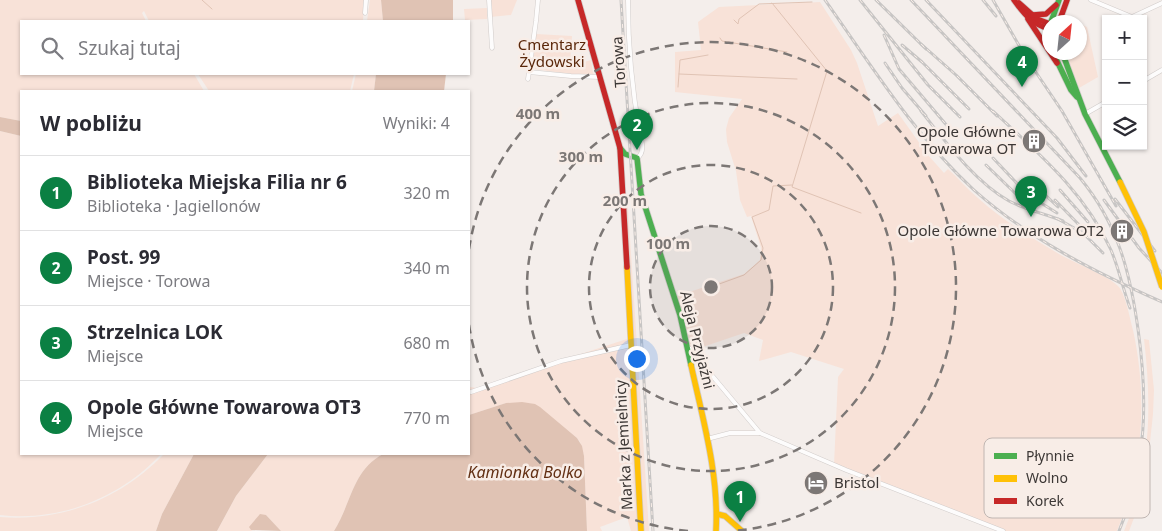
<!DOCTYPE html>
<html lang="pl">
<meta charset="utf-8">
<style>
:root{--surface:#fff;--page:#f2f2f3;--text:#2b2b33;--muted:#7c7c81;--line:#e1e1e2;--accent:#0b8043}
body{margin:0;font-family:"Noto Sans",sans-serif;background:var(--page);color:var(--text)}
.controls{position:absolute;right:15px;top:15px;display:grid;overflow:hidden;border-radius:0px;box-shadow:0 1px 4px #0004}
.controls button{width:45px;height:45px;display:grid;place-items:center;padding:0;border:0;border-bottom:1px solid var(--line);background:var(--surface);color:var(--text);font:25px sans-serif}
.compass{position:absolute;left:1042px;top:15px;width:45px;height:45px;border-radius:50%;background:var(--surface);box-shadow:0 1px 4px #0004;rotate:27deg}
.you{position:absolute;left:636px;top:358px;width:18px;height:18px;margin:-12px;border:4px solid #fff;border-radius:50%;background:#1a73e8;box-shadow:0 0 0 8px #1a73e833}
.badge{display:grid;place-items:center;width:32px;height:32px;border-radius:50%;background:var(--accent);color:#fff;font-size:16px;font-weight:700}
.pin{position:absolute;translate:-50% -41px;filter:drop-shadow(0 1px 2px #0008)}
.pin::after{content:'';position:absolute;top:26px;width:18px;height:15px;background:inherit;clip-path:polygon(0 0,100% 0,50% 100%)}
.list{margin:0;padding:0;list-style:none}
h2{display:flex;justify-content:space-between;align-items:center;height:65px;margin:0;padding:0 20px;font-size:21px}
h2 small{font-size:16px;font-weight:400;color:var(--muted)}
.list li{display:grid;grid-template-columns:32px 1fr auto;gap:15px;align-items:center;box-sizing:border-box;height:75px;padding:0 20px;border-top:1px solid var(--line)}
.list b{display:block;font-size:19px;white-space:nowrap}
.list p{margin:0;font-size:16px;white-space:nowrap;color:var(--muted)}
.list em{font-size:16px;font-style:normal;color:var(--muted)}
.icon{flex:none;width:28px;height:28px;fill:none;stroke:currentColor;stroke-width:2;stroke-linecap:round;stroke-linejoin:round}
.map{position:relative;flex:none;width:1162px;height:531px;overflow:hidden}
.search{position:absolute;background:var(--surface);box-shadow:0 1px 4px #0004;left:20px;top:20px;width:450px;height:55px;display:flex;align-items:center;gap:12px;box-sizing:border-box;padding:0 18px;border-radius:0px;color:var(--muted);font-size:19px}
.panel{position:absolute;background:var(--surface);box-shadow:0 1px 4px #0004;left:20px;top:90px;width:450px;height:365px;border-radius:0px}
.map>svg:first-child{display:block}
.green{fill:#f8e2d8}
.water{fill:#e0c3b4}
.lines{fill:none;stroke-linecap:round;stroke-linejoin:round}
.stream{stroke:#e0c3b4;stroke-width:1}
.street-casing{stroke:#d1ccca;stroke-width:5}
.fast-casing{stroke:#d1ccca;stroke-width:7}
.slow-casing{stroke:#d1ccca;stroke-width:7}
.jam-casing{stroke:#d1ccca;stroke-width:7}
.street{stroke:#fdfcfc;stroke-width:4}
.fast{stroke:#4caf50;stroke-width:5.5}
.slow{stroke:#ffc107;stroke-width:5.5}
.jam{stroke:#c62828;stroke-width:5.5}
.rail-casing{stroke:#c7c5c4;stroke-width:3}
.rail{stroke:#f8ede7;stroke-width:1;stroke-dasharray:4;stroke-linecap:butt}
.slow-bridge-casing{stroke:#d1ccca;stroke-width:7;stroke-linecap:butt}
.slow-bridge{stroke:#ffc107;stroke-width:5.5}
.ring{fill:none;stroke:#7c7775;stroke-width:2.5;stroke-dasharray:9 6}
.labels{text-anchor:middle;stroke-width:5;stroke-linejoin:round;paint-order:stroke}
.park-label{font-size:15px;fill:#5a270a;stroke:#f8ede7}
.street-label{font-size:15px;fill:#3c3735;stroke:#f8ede7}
.poi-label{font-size:15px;fill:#3c3735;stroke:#f8ede7;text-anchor:end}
.water-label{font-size:16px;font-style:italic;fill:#622f13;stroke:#f8ede7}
.key{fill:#f8ede7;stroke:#c0b6b2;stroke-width:1}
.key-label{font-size:14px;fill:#3c3735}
.centre{fill:#7c7775;stroke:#f8ede7;stroke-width:2.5}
.ring-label{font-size:15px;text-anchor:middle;font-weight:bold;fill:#7c7775;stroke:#f8ede7;stroke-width:5;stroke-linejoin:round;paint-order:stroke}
</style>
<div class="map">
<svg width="1162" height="531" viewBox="0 0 1162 531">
<rect width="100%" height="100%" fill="#f4eeeb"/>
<g class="green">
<polygon points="0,0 364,0 363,21 149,21 144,11 142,13 146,21 21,21 21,74 194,74 204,91 21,91 21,121 0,117"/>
<polygon points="370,0 381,0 383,21 367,21"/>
<polygon points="489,0 517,0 511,15 490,17"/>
<path d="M820 2 851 50 857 63 878 126 898 113 928 155 944 173 948 169C958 178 967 189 978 198 1002 220 1031 237 1059 254 1074 263 1108 275 1119 287 1126 296 1130 319 1133 330 1148 399 1143 466 1117 531H1003L834 465 838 377 844 369 791 352 759 361 763 340 744 333 688 352 674 297 744 274 760 260 761 248 751 216 747 217 740 200 736 171 727 142 726 129 729 118 742 99 675 92V52L701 50 698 22 719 7Z"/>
<polygon points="487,8 487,19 465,20 464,9"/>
<polygon points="1080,24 1087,27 1098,77 1079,88 1064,53 1080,52"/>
<polygon points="536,34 572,36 570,63 581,63 591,60 593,73 595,75 570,74 534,69 532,65"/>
<polygon points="198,74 354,74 350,91 209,91"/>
<polygon points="356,74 376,74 374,91 352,91"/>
<path d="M0 131 21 136V454H161C120 498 60 522 0 515Z"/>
<polygon points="628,207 649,531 631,531 627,517 600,527 602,531 587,531 584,456 580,442 577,438 540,408 529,403 506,403 469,415 469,367 470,387 477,388 630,338 622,208"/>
<path d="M1144 339 1149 340 1154 390 1153 414 1145 489 1129 531H1124C1151 466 1152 408 1144 339Z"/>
<path d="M164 454H194L162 514 156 531H0V517C62 522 121 499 164 454Z"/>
<path d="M268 454H383C352 471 352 502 334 531H281L266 515 251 530 253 531H217L236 496Z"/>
</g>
<g class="water">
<polygon points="381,0 453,0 453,21 383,21"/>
<polygon points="376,74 446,74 444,91 374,91"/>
<polygon points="0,117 21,121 21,136 0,131"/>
<path d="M522 402 535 404 540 407 577 438 582 446 584 456 587 531H334C352 502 352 471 383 454H469V415L506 403Z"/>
<polygon points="194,454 268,454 236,496 217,531 156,531 162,514"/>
<polygon points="260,514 266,515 281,531 251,530 249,527"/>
</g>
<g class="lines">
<g class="stream">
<polyline points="202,0 212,9"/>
<polyline points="772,3 827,71 792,187 861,213"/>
<polyline points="734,20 738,24 739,19 759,4 812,2"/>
<polyline points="720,38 722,41 787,52"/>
<polyline points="679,74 797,79"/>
<polyline points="678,87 680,60 708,55"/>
<polyline points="711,287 744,275 761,260 763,248 752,217 769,210 773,186 792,185"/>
</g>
<g class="street-casing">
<g id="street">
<polyline points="489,0 492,48"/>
<path d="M628 0C628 45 632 90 640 134 642 142 645 153 637 158"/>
<polyline points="1091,0 1132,17 1162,3"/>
<polyline points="365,13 366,0"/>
<polyline points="529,72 571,76 600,77"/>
<polyline points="528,79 536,21 538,0"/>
<polyline points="1143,81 1162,70"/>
<polyline points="1085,114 1106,102"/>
<polyline points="689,348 760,433 846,470 1003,531"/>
<polyline points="471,392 561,361 631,345"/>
<polyline points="707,439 730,433 760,433"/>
</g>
</g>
<g class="fast-casing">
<g id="fast">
<polyline points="1051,22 1059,0"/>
<polyline points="1062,52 1085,114 1120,182"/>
<polyline points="1057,61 1071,90 1077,97"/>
<polyline points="620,148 625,154 637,158 641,194 680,315 691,365"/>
</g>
</g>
<g class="slow-casing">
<g id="slow">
<polyline points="627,267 641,531"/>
<path d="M691 365C703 420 719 474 716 531"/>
<polyline points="717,514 725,516 742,531"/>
</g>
</g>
<g class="jam-casing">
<g id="jam">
<polyline points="578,0 620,148 627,267"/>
<path d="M1014 0C1024 14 1033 25 1050 29"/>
<polyline points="1019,3 1037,19 1050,24"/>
<polyline points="1033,15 1046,14 1056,5"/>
<polyline points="1028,19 1057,63"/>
<polyline points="1059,22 1067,0"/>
</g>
</g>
<use href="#street" class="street"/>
<use href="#fast" class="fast"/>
<use href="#slow" class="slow"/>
<use href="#jam" class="jam"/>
<g class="rail-casing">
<g id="rail">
<polyline points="621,0 653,531"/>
<path d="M825 0C871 65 915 136 974 190 1029 239 1095 272 1162 302"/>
<polyline points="860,0 928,85 960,117"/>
<polyline points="876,0 926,49"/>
<path d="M911 0 1080 178C1118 224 1130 272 1138 329 1148 400 1147 463 1119 531"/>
<polyline points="926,0 1057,138 1086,176"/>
<polyline points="983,0 996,16"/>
<polyline points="993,0 1025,56 1062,111 1116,206"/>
<polyline points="884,35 899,69 949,128"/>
<polyline points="921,44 956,75 997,116"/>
<polyline points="902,45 922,62 969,109"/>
<polyline points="885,63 902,88 926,116"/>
<path d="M921 111C946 142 974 181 1009 201 1026 210 1046 214 1063 221"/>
<path d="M993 111C1039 154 1084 191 1111 250 1119 269 1123 289 1130 308"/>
<polyline points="993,158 1025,192"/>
<polyline points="986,165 1017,195 1031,206"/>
<polyline points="1060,190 1088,222"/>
<polyline points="1042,192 1058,207"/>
<polyline points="1025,193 1057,213"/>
<polyline points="1115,199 1155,251"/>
<polyline points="1055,200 1083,229"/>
<polyline points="1104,200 1139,248 1162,273"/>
<polyline points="1058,219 1083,233 1103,253"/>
</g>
</g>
<use href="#rail" class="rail"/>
<g class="slow-bridge-casing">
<polyline id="slow-bridge" points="1120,182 1144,232 1162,287"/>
</g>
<use href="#slow-bridge" class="slow-bridge"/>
</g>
<circle cx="711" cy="287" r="61" fill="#7c7775" fill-opacity=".12"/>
<g class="ring">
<circle cx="711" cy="287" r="61"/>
<circle cx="711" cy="287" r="122"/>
<circle cx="711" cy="287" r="184"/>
<path d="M688 531A245 245 0 0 1 469 325M469 249A245 245 0 1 1 734 531"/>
</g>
<defs>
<g id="building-disc" transform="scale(1.25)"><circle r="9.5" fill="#7c7775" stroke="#f8ede7"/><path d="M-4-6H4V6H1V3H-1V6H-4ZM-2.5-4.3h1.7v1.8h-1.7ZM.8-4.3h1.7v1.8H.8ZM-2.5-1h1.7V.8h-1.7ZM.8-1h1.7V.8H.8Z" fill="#fff"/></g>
<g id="hotel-disc" transform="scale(1.25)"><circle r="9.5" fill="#7c7775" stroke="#f8ede7"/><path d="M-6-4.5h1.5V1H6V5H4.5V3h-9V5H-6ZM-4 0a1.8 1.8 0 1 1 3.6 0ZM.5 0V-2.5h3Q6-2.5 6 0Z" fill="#fff"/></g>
</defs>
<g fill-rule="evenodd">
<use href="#building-disc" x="1034" y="141"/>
<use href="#building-disc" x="1122" y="231"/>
<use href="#hotel-disc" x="816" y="483"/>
</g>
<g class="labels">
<g class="park-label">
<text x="552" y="50">Cmentarz<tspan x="552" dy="17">Żydowski</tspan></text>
</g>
<g class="street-label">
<text transform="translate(619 62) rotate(-94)" y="5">Torowa</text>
<text transform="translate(697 340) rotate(76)" y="5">Aleja Przyjaźni</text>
<text transform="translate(624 445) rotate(-93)" y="5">Marka z Jemielnicy</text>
</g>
<g class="poi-label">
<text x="1016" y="137">Opole Główne<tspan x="1016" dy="17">Towarowa OT</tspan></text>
<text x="1104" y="236">Opole Główne Towarowa OT2</text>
<text x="834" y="488" text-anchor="start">Bristol</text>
</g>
<g class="water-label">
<text x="525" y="478">Kamionka Bolko</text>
</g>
</g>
<rect x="984" y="438" width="166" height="80" rx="8" class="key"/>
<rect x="994" y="453" width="23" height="6" fill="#4caf50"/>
<rect x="994" y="475" width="23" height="7" fill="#ffc107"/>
<rect x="994" y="498" width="23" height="6" fill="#c62828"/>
<g class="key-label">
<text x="1026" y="461">Płynnie</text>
<text x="1026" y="483">Wolno</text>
<text x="1026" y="506">Korek</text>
</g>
<circle cx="711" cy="287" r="8" class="centre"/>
<g class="ring-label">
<text x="538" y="119">400 m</text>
<text x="581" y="162">300 m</text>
<text x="625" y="206">200 m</text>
<text x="668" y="249">100 m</text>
</g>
</svg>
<div class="controls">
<button>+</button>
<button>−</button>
<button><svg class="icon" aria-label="layers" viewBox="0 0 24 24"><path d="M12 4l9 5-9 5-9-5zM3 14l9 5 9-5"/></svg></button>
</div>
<svg class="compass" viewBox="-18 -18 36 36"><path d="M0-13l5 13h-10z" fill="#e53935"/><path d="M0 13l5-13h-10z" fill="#7c7c81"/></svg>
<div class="you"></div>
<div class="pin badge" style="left:740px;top:522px">1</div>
<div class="pin badge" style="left:637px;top:150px">2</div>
<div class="pin badge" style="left:1031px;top:217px">3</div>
<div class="pin badge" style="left:1022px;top:87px">4</div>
<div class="search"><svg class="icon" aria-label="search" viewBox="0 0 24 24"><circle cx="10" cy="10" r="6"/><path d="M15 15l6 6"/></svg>Szukaj tutaj</div>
<section class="panel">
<h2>W pobliżu<small>Wyniki: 4</small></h2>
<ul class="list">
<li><span class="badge">1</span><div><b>Biblioteka Miejska Filia nr 6</b><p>Biblioteka · Jagiellonów</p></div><em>320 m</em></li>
<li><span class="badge">2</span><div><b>Post. 99</b><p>Miejsce · Torowa</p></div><em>340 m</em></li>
<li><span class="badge">3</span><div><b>Strzelnica LOK</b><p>Miejsce</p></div><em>680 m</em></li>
<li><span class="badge">4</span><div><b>Opole Główne Towarowa OT3</b><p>Miejsce</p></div><em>770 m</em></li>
</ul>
</section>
</div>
